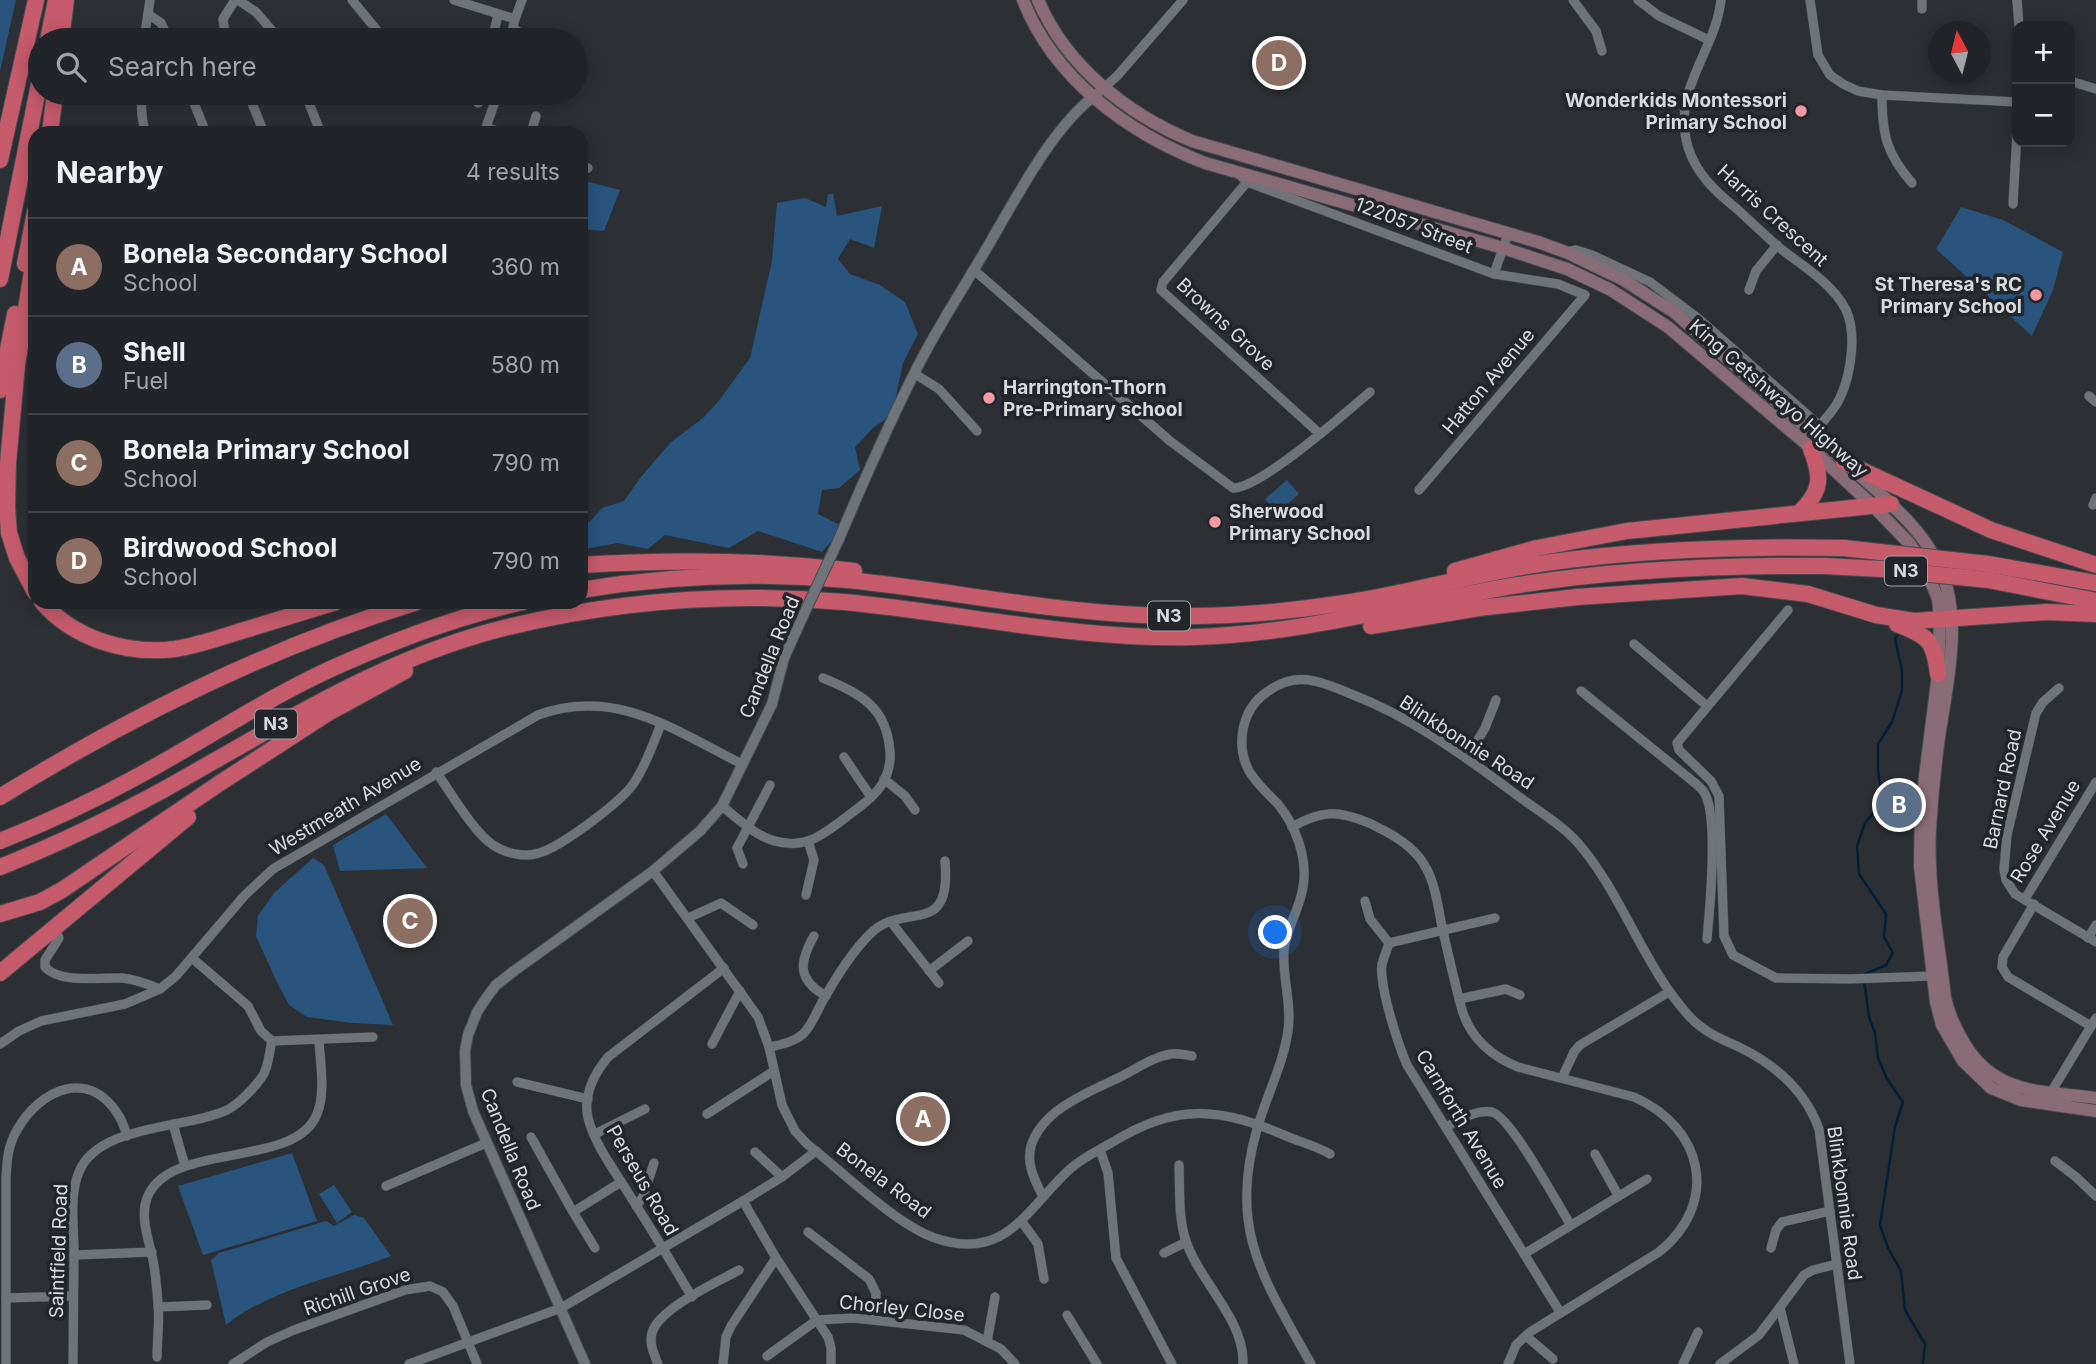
<!DOCTYPE html>
<meta charset="utf-8">
<style>
:root{--surface:#212428;--page:#2d3034;--text:#f1f3f6;--muted:#a2a4a8;--line:#3e4145;--accent:#f49aa5}
body{margin:0;font-family:Inter,sans-serif;background:var(--page);color:var(--text)}
.controls{position:absolute;right:21px;top:21px;display:grid;overflow:hidden;border-radius:14px;box-shadow:0 4px 18px #0003}
.controls button{width:63px;height:63px;display:grid;place-items:center;padding:0;border:0;border-bottom:2px solid var(--line);background:var(--surface);color:var(--text);font:35px sans-serif}
.compass{position:absolute;left:1928px;top:21px;width:63px;height:63px;border-radius:50%;background:var(--surface);box-shadow:0 4px 18px #0003;rotate:353deg}
.you{position:absolute;left:1276px;top:933px;width:24px;height:24px;margin:-18px;border:5px solid #fff;border-radius:50%;background:#1a73e8;box-shadow:0 0 0 10px #1a73e833}
.badge{display:grid;place-items:center;width:46px;height:46px;border-radius:50%;background:var(--accent);color:#fff;font-size:23px;font-weight:700}
.pin{position:absolute;translate:-50% -50%;border:4px solid #fff;box-shadow:0 2px 7px #0006}
.list{margin:0;padding:0;list-style:none}
h2{display:flex;justify-content:space-between;align-items:center;height:91px;margin:0;padding:0 28px;font-size:30px}
h2 small{font-size:23px;font-weight:400;color:var(--muted)}
.list li{display:grid;grid-template-columns:46px 1fr auto;gap:21px;align-items:center;box-sizing:border-box;height:98px;padding:0 28px;border-top:2px solid var(--line)}
.list b{display:block;font-size:26px;white-space:nowrap}
.list p{margin:0;font-size:23px;white-space:nowrap;color:var(--muted)}
.list em{font-size:23px;font-style:normal;color:var(--muted)}
.icon{flex:none;width:38px;height:38px;fill:none;stroke:currentColor;stroke-width:2;stroke-linecap:round;stroke-linejoin:round}
.map{position:relative;flex:none;width:2096px;height:1364px;overflow:hidden}
.search{position:absolute;background:var(--surface);box-shadow:0 4px 18px #0003;left:28px;top:28px;width:560px;height:77px;display:flex;align-items:center;gap:18px;box-sizing:border-box;padding:0 24px;border-radius:38px;color:var(--muted);font-size:26px}
.panel{position:absolute;background:var(--surface);box-shadow:0 4px 18px #0003;left:28px;top:126px;width:560px;height:483px;border-radius:21px}
.map>svg:first-child{display:block}
.green{fill:#28547d}
.lines{fill:none;stroke-linecap:round;stroke-linejoin:round}
.stream{stroke:#042039;stroke-width:2.5}
.minor-casing{stroke:#474b4f;stroke-width:10}
.tertiary-casing{stroke:#474b4f;stroke-width:12}
.secondary-casing{stroke:#474b4f;stroke-width:14}
.motorway-casing{stroke:#474b4f;stroke-width:18}
.minor{stroke:#6f747a;stroke-width:9}
.tertiary{stroke:#6f747a;stroke-width:10}
.secondary{stroke:#896c76;stroke-width:12}
.motorway{stroke:#c65b6c;stroke-width:16}
.tertiary-bridge-casing{stroke:#474b4f;stroke-width:12;stroke-linecap:butt}
.motorway-bridge-casing{stroke:#474b4f;stroke-width:18;stroke-linecap:butt}
.tertiary-bridge{stroke:#6f747a;stroke-width:10}
.motorway-bridge{stroke:#c65b6c;stroke-width:16}
.poi-dot{fill:#f49aa5;stroke:#22262b;stroke-width:2.5}
.labels{text-anchor:middle;stroke-width:7;stroke-linejoin:round;paint-order:stroke}
.shield{fill:#22262b;stroke:#a1a5a8;stroke-width:2}
.shield-label{font-size:18px;font-weight:bold;fill:#d8dbde}
.poi-label{font-size:19px;font-weight:bold;fill:#d8dbde;stroke:#22262b;text-anchor:end}
.street-label{font-size:19px;fill:#d8dbde;stroke:#22262b}
</style>
<div class="map">
<svg width="2096" height="1364" viewBox="0 0 2096 1364">
<rect width="100%" height="100%" fill="#2c3035"/>
<g class="green">
<polygon points="0,0 16,0 0,71"/>
<polygon points="581,180 620,190 604,231 581,229"/>
<polygon points="828,194 833,194 837,216 882,206 874,248 850,239 838,259 850,274 880,285 905,302 918,334 903,363 892,415 874,427 855,447 860,470 839,488 822,490 818,514 844,527 822,552 758,531 729,548 665,535 648,549 617,543 581,550 581,535 584,528 602,508 624,501 641,477 671,442 703,418 718,402 750,358 772,261 777,203 805,198 826,207"/>
<polygon points="1961,207 2003,220 2063,252 2053,290 2032,336 1936,249"/>
<polygon points="1287,480 1299,494 1277,513 1265,499"/>
<polygon points="386,814 427,868 340,871 333,845"/>
<polygon points="313,858 324,865 393,1025 352,1023 307,1017 289,1005 276,980 256,936 258,916 274,893"/>
<polygon points="292,1153 317,1221 203,1255 178,1186"/>
<polygon points="334,1185 352,1212 337,1223 319,1194"/>
<path d="M354 1215 364 1218 391 1256C337 1277 271 1289 226 1325L211 1260 219 1253 326 1221 334 1226Z"/>
</g>
<g class="lines">
<g class="stream">
<polyline points="1865,974 1886,965 1893,953 1884,937 1886,914 1859,874 1857,846 1865,823 1883,802 1878,771 1878,744 1892,722 1902,690 1902,670 1895,639 1900,632"/>
<polyline points="1864,981 1869,1017 1875,1033 1878,1058 1887,1079 1903,1102 1895,1127 1880,1225 1888,1248 1901,1271 1905,1310 1925,1344 1923,1364"/>
</g>
<g class="minor-casing">
<g id="minor">
<polyline points="238,0 256,12 280,40"/>
<polyline points="352,0 385,40"/>
<polyline points="454,0 515,19"/>
<polyline points="1573,0 1596,31 1602,51"/>
<polyline points="1638,0 1659,16 1709,40"/>
<path d="M1721 0C1715 53 1671 90 1688 147 1696 174 1716 192 1737 209 1750 221 1763 233 1776 245 1799 264 1832 282 1846 310 1858 336 1850 385 1834 408 1827 418 1818 427 1811 437"/>
<polyline points="1810,0 1818,55 1830,75 1843,84 1858,91 1882,95 2017,102"/>
<polyline points="1922,0 1922,9"/>
<polyline points="2017,0 2019,26"/>
<polyline points="148,14 161,23 169,40"/>
<polyline points="513,28 531,40"/>
<polyline points="144,40 150,0"/>
<polyline points="226,40 223,19 235,0"/>
<polyline points="492,40 498,15"/>
<polyline points="510,40 515,19 522,0"/>
<polyline points="2070,81 2096,89"/>
<polyline points="1104,88 1118,75 1183,0"/>
<polyline points="141,93 142,116 145,133"/>
<polyline points="190,93 206,133"/>
<polyline points="248,93 264,133"/>
<polyline points="305,93 318,126 314,133"/>
<path d="M1882 95C1882 134 1886 153 1912 183"/>
<polyline points="478,103 480,93"/>
<polyline points="487,128 505,133"/>
<polyline points="484,133 498,93"/>
<polyline points="531,133 536,116"/>
<polyline points="581,165 588,168"/>
<polyline points="1239,174 1247,182 1494,274 1558,284 1585,295 1419,490"/>
<polyline points="1247,182 1163,282 1161,290 1320,434"/>
<polyline points="2013,204 2017,133"/>
<polyline points="1566,252 1576,250 1592,255 1650,282 1699,319 1819,425"/>
<path d="M974 270 1170 441 1233 488C1261 488 1345 413 1370 392"/>
<polyline points="1494,274 1508,234"/>
<polyline points="1749,290 1756,271 1777,245"/>
<polyline points="915,374 939,389 977,431"/>
<polyline points="2089,396 2096,402"/>
<polyline points="2093,505 2096,498"/>
<polyline points="1788,610 1677,743 1679,750 1711,781 1719,796 1724,936 1733,955 1776,978 1849,979 1932,976"/>
<polyline points="1634,644 1707,706"/>
<polyline points="2059,688 2043,702 2036,713 2007,835 2004,869 2006,880 2015,894 2096,942"/>
<path d="M1581 691 1695 783C1700 787 1704 791 1706 796 1718 823 1710 907 1707 939"/>
<polyline points="844,757 871,797"/>
<polyline points="1467,758 1485,728 1496,700"/>
<path d="M436 772C450 791 474 833 493 845 505 853 524 858 539 853 561 847 621 802 634 783 646 765 653 744 661 724"/>
<polyline points="884,779 905,796 915,810"/>
<path d="M722 806C742 822 760 841 786 843 810 846 826 832 844 819 855 810 868 802 877 791 886 781 891 766 890 752 887 707 861 694 823 678"/>
<path d="M1292 827C1322 810 1338 810 1369 823 1387 832 1404 840 1418 856 1436 877 1437 905 1443 931 1449 958 1455 984 1462 1010 1471 1039 1491 1056 1518 1067L1634 1097C1704 1128 1720 1203 1659 1252L1530 1332 1516 1345 1508 1364"/>
<polyline points="743,864 737,848 770,785"/>
<path d="M653 871 758 1017 769 1047 782 1105 795 1131 807 1144C842 1171 895 1224 935 1238 1006 1263 1028 1207 1070 1169 1082 1158 1097 1151 1111 1143 1179 1102 1219 1107 1291 1138 1304 1143 1318 1147 1330 1154"/>
<polyline points="806,895 814,860 808,841"/>
<polyline points="2025,899 2096,782"/>
<polyline points="1365,901 1370,919 1389,943"/>
<polyline points="2034,904 2003,957 2002,967 2008,977 2091,1026"/>
<polyline points="688,918 721,903 753,925"/>
<path d="M1495 918 1389 943C1387 950 1384 957 1382 964 1379 986 1398 1044 1407 1065L1560 1312"/>
<polyline points="891,922 939,983"/>
<path d="M53 927 59 938 45 960V967C60 984 101 977 122 978 135 979 147 984 160 989"/>
<path d="M814 936C799 962 797 980 826 996"/>
<polyline points="2088,938 2096,925"/>
<polyline points="929,971 968,941"/>
<polyline points="1459,999 1506,989 1520,995"/>
<polyline points="272,1041 373,1037"/>
<path d="M0 1044 19 1031 41 1021 125 1004 160 989 176 976 245 895 273 869 538 715C616 687 674 730 742 764"/>
<polyline points="712,1044 740,991"/>
<path d="M769 1047C781 1045 794 1042 803 1034 813 1024 818 1008 825 997 837 976 852 952 869 935 903 899 952 941 945 861"/>
<polyline points="1562,1078 1574,1052 1580,1045 1669,992"/>
<polyline points="517,1082 588,1099"/>
<polyline points="2050,1094 2096,1018"/>
<polyline points="707,1114 774,1071"/>
<polyline points="173,1124 185,1166"/>
<path d="M1446 1127C1460 1120 1476 1109 1492 1112 1511 1117 1557 1203 1570 1224"/>
<polyline points="595,1134 645,1109"/>
<polyline points="531,1137 573,1212 621,1182"/>
<polyline points="1100,1150 1108,1173 1116,1258 1172,1364"/>
<polyline points="755,1152 782,1177"/>
<polyline points="1595,1154 1618,1195"/>
<polyline points="2055,1161 2076,1177 2096,1196"/>
<path d="M1179 1165C1180 1189 1178 1218 1186 1241 1199 1281 1245 1320 1243 1364"/>
<polyline points="386,1186 486,1143"/>
<path d="M1043 1197C1035 1180 1026 1165 1031 1146 1043 1108 1090 1092 1122 1076 1138 1068 1153 1057 1171 1054 1178 1053 1185 1055 1192 1056"/>
<polyline points="743,1201 776,1258 828,1337 831,1348 831,1364"/>
<polyline points="636,1206 643,1197 654,1163"/>
<polyline points="573,1212 595,1248"/>
<polyline points="1022,1222 1038,1244 1044,1279"/>
<polyline points="808,1232 869,1279 876,1293 875,1320"/>
<polyline points="1771,1248 1776,1230 1782,1222 1830,1211"/>
<polyline points="1164,1253 1186,1242"/>
<polyline points="1524,1254 1647,1179"/>
<polyline points="74,1255 152,1252"/>
<path d="M692 1297C672 1264 653 1231 632 1199 617 1174 595 1146 588 1118 583 1095 594 1074 608 1057L724 968"/>
<polyline points="6,1298 73,1296"/>
<polyline points="158,1307 207,1305"/>
<polyline points="1780,1308 1794,1364"/>
<polyline points="1067,1315 1097,1364"/>
<polyline points="1526,1336 1553,1359"/>
<polyline points="987,1342 995,1297"/>
<polyline points="767,1356 817,1320 854,1318 964,1330 1001,1349 1015,1364"/>
<path d="M157 1357C157 1339 160 1321 158 1303 157 1291 156 1278 154 1266 151 1245 139 1219 147 1198 169 1140 295 1170 317 1114 326 1092 320 1063 319 1040"/>
<path d="M6 1364V1177C7 1160 8 1145 17 1130 40 1089 90 1067 119 1116 123 1122 125 1130 127 1136"/>
<path d="M73 1364C73 1326 74 1289 74 1251 74 1226 69 1195 79 1172 98 1124 187 1129 227 1110 239 1104 255 1087 262 1077 269 1067 269 1052 272 1041L261 1031 248 1006 192 958"/>
<polyline points="233,1364 267,1342 294,1330 405,1290 430,1286 443,1292 453,1306 477,1364"/>
<polyline points="409,1364 561,1308 743,1201 782,1177 816,1151"/>
<path d="M658 1364C654 1354 649 1344 652 1333 658 1309 717 1282 739 1270"/>
<polyline points="723,1364 726,1337 731,1326 776,1258"/>
<path d="M1311 1364C1264 1279 1228 1231 1257 1129 1266 1097 1283 1065 1288 1031 1292 1004 1282 977 1284 950 1286 928 1300 909 1303 887 1308 859 1296 826 1278 804 1268 794 1256 783 1249 771 1235 744 1242 709 1267 692 1279 683 1294 678 1309 680 1323 682 1337 688 1351 694 1411 717 1463 755 1514 793 1535 809 1560 823 1578 843 1623 895 1643 966 1690 1017 1704 1032 1721 1039 1739 1047 1776 1065 1805 1090 1819 1129L1850 1364"/>
<polyline points="1683,1364 1698,1332"/>
<polyline points="1720,1364 1759,1335 1804,1275 1813,1270 1837,1264"/>
</g>
</g>
<g class="tertiary-casing">
<g id="tertiary">
<path d="M839 539C864 480 890 421 919 364 941 321 968 281 992 239 1019 193 1054 125 1098 93"/>
<polyline points="585,1364 473,1111 466,1085 465,1051 468,1035 477,1012 487,997 496,985 514,971 653,871 700,831 722,806 772,704 784,658 803,616"/>
</g>
</g>
<g class="secondary-casing">
<g id="secondary">
<path d="M1023 0C1054 79 1128 133 1205 163L1503 248 1567 269 1611 290 1668 327 1805 443 1872 505 1909 543 1924 565 1938 599 1940 620 1938 674 1921 808 1920 866 1936 1002 1942 1025 1963 1061 1991 1088 2021 1100 2096 1111"/>
<path d="M1038 0C1066 66 1127 114 1192 141L1538 242 1568 253 1622 279 1674 312 1880 493 1907 520C1920 534 1932 550 1940 568 1963 620 1947 683 1939 737 1935 767 1932 797 1930 828 1927 885 1939 942 1945 998 1949 1015 1955 1028 1964 1043 1995 1095 2042 1091 2096 1098"/>
</g>
</g>
<g class="motorway-casing">
<g id="motorway">
<polyline points="48,40 56,0"/>
<polyline points="61,40 66,0"/>
<polyline points="50,133 55,93"/>
<polyline points="0,160 36,0"/>
<polyline points="35,253 17,365 8,463 7,507 9,533 17,558 35,592"/>
<polyline points="25,264 35,212"/>
<polyline points="0,279 40,79"/>
<polyline points="0,390 15,314"/>
<polyline points="1844,462 1991,530 2096,565"/>
<path d="M1800 512C1822 491 1822 477 1811 449"/>
<polyline points="1988,564 2096,583"/>
<path d="M581 565C672 559 763 560 854 571"/>
<polyline points="1455,571 1537,548 1627,531 1891,504"/>
<polyline points="1988,580 2096,601"/>
<path d="M581 590C670 575 758 572 848 580 956 591 1063 615 1172 616 1229 617 1287 612 1344 603 1411 593 1477 573 1545 563 1644 549 1744 546 1844 548"/>
<path d="M42 602C74 639 127 655 175 649 200 645 224 636 248 629 278 620 307 611 336 602"/>
<path d="M1897 624C1928 636 1934 640 1938 674"/>
<polyline points="1371,626 1479,608 1577,597 1742,586 1808,594 1876,615 1914,621 2046,612 2096,614"/>
<path d="M0 797C131 716 270 647 417 602"/>
<path d="M0 841C48 822 95 800 140 775 210 737 277 691 351 660 406 636 464 615 523 602"/>
<path d="M0 867C56 845 110 819 163 790 271 730 375 662 496 630 609 601 728 592 844 602 961 613 1075 640 1194 637 1302 634 1406 604 1512 586 1616 569 1719 565 1824 566"/>
<polyline points="0,914 40,902 62,890 220,783 328,713 405,671"/>
<polyline points="0,973 188,817"/>
</g>
</g>
<use href="#minor" class="minor"/>
<use href="#tertiary" class="tertiary"/>
<use href="#secondary" class="secondary"/>
<use href="#motorway" class="motorway"/>
<g class="tertiary-bridge-casing">
<polyline id="tertiary-bridge" points="803,616 839,539"/>
</g>
<g class="motorway-bridge-casing">
<g id="motorway-bridge">
<polyline points="1844,548 1988,564"/>
<polyline points="1824,566 1881,569 1988,580"/>
</g>
</g>
<use href="#tertiary-bridge" class="tertiary-bridge"/>
<use href="#motorway-bridge" class="motorway-bridge"/>
</g>
<g class="poi-dot">
<circle cx="1801" cy="111" r="7"/>
<circle cx="2036" cy="295" r="7"/>
<circle cx="989" cy="398" r="7"/>
<circle cx="1215" cy="522" r="7"/>
</g>
<g class="labels">
<g class="shield">
<rect x="1885" y="556.5" width="42" height="29" rx="5"/>
<rect x="1148" y="601.5" width="42" height="29" rx="5"/>
<rect x="255" y="709.5" width="42" height="29" rx="5"/>
</g>
<g class="shield-label">
<text x="1906" y="577">N3</text>
<text x="1169" y="622">N3</text>
<text x="276" y="730">N3</text>
</g>
<g class="poi-label">
<text x="1787" y="107">Wonderkids Montessori<tspan x="1787" dy="22">Primary School</tspan></text>
<text x="2022" y="291">St Theresa's RC<tspan x="2022" dy="22">Primary School</tspan></text>
<text x="1003" y="394" text-anchor="start">Harrington-Thorn<tspan x="1003" dy="22">Pre-Primary school</tspan></text>
<text x="1229" y="518" text-anchor="start">Sherwood<tspan x="1229" dy="22">Primary School</tspan></text>
</g>
<g class="street-label">
<text transform="translate(1773 215) rotate(42)" y="7">Harris Crescent</text>
<text transform="translate(1414 225) rotate(21)" y="7">122057 Street</text>
<text transform="translate(1226 324) rotate(43)" y="7">Browns Grove</text>
<text transform="translate(1488 381) rotate(-50)" y="7">Hatton Avenue</text>
<text transform="translate(1779 398) rotate(41)" y="7">King Cetshwayo Highway</text>
<text transform="translate(769 657) rotate(-68)" y="7">Candella Road</text>
<text transform="translate(1467 742) rotate(33)" y="7">Blinkbonnie Road</text>
<text transform="translate(2002 789) rotate(-78)" y="7">Barnard Road</text>
<text transform="translate(345 806) rotate(-31)" y="7">Westmeath Avenue</text>
<text transform="translate(2045 831) rotate(-59)" y="7">Rose Avenue</text>
<text transform="translate(1462 1119) rotate(59)" y="7">Carnforth Avenue</text>
<text transform="translate(511 1149) rotate(68)" y="7">Candella Road</text>
<text transform="translate(643 1180) rotate(60)" y="7">Perseus Road</text>
<text transform="translate(884 1180) rotate(37)" y="7">Bonela Road</text>
<text transform="translate(1845 1203) rotate(82)" y="7">Blinkbonnie Road</text>
<text transform="translate(58 1251) rotate(-88)" y="7">Saintfield Road</text>
<text transform="translate(357 1291) rotate(-19)" y="7">Richill Grove</text>
<text transform="translate(902 1308) rotate(6)" y="7">Chorley Close</text>
</g>
</g>
</svg>
<div class="controls">
<button>+</button>
<button>−</button>
</div>
<svg class="compass" viewBox="-18 -18 36 36"><path d="M0-13l5 13h-10z" fill="#e53935"/><path d="M0 13l5-13h-10z" fill="#a2a4a8"/></svg>
<div class="you"></div>
<div class="pin badge" style="left:923px;top:1119px;background:#8d6e63">A</div>
<div class="pin badge" style="left:1899px;top:805px;background:#5c6f8a">B</div>
<div class="pin badge" style="left:410px;top:921px;background:#8d6e63">C</div>
<div class="pin badge" style="left:1279px;top:63px;background:#8d6e63">D</div>
<div class="search"><svg class="icon" aria-label="search" viewBox="0 0 24 24"><circle cx="10" cy="10" r="6"/><path d="M15 15l6 6"/></svg>Search here</div>
<section class="panel">
<h2>Nearby<small>4 results</small></h2>
<ul class="list">
<li><span class="badge" style="background:#8d6e63">A</span><div><b>Bonela Secondary School</b><p>School</p></div><em>360 m</em></li>
<li><span class="badge" style="background:#5c6f8a">B</span><div><b>Shell</b><p>Fuel</p></div><em>580 m</em></li>
<li><span class="badge" style="background:#8d6e63">C</span><div><b>Bonela Primary School</b><p>School</p></div><em>790 m</em></li>
<li><span class="badge" style="background:#8d6e63">D</span><div><b>Birdwood School</b><p>School</p></div><em>790 m</em></li>
</ul>
</section>
</div>
